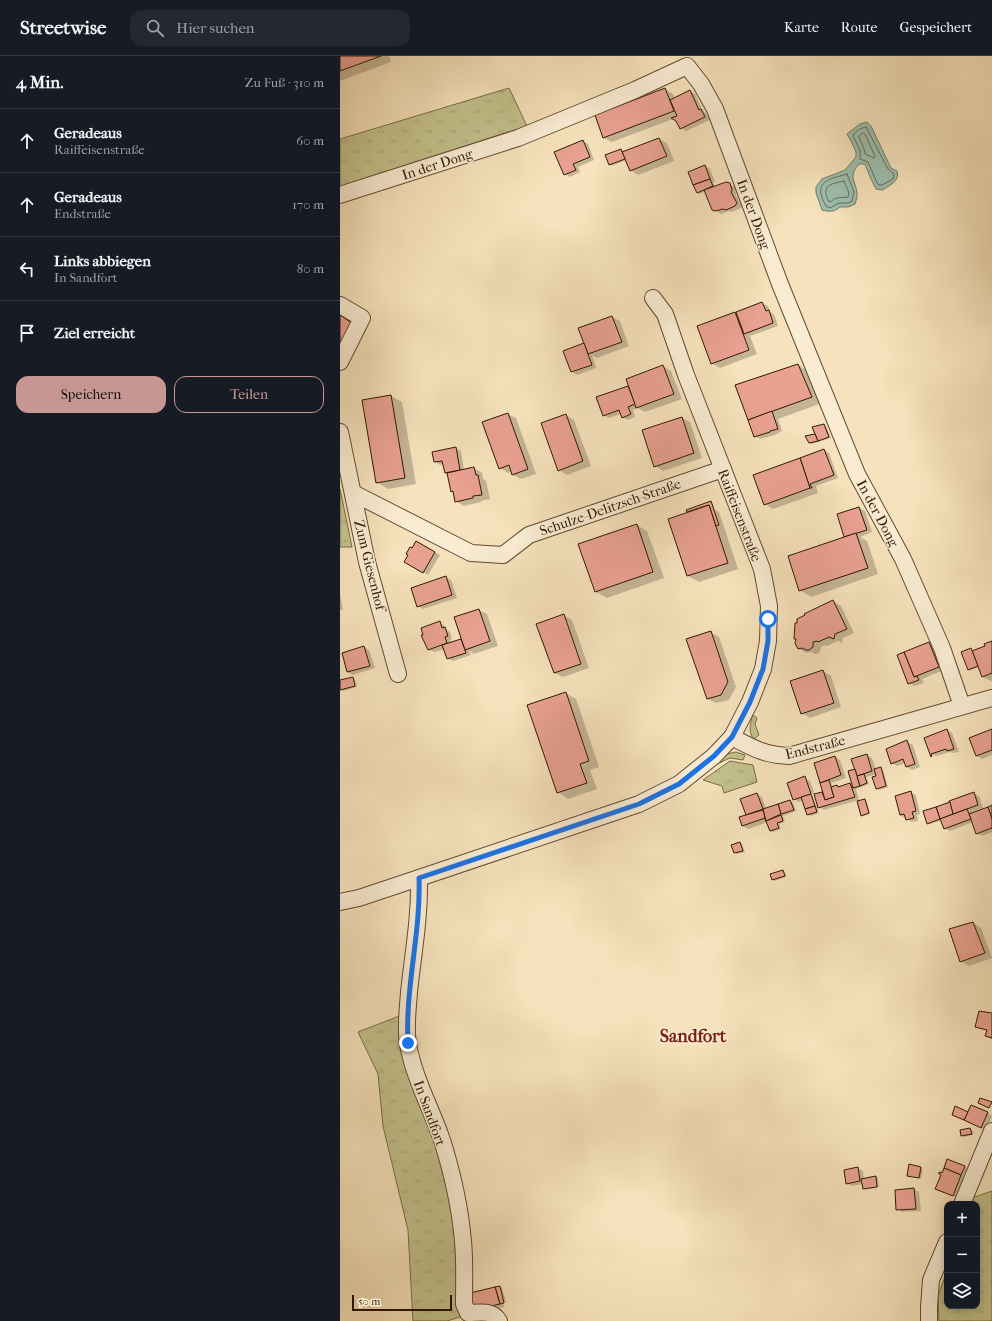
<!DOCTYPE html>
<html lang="de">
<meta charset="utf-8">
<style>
:root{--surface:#171b24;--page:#242831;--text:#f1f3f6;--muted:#9ea1a6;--line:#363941;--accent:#c59692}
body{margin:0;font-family:"IM FELL French Canon",serif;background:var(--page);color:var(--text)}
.controls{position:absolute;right:12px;bottom:12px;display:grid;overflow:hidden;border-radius:8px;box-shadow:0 2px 10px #0003}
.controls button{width:36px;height:36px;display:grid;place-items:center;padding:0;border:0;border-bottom:1px solid var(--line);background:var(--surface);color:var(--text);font:20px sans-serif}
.scale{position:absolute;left:12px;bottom:10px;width:100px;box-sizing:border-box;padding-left:4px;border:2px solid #301900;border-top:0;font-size:11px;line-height:14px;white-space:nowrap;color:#301900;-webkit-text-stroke:3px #f9ecd3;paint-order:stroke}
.stop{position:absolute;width:12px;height:12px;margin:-9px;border:3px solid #1a73e8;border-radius:50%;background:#fff}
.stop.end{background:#1a73e8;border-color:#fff;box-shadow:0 1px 4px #0008}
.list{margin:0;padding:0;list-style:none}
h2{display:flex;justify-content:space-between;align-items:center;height:52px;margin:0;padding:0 16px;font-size:17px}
h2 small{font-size:13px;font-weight:400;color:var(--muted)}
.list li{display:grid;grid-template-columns:26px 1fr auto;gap:12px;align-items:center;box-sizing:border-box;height:64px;padding:0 16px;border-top:1px solid var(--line)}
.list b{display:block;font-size:15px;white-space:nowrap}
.list p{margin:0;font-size:13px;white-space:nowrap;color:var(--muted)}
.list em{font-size:13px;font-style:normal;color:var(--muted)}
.actions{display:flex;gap:8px;padding:12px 16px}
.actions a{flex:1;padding:9px 0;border:1px solid var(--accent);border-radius:12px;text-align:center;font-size:14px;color:var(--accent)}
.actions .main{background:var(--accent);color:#111}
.icon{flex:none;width:22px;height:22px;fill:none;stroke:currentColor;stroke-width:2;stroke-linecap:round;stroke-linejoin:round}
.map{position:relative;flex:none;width:652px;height:1265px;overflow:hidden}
header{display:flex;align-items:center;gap:24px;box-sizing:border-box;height:56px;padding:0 20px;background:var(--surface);border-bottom:1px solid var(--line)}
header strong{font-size:19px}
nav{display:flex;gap:22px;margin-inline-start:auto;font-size:14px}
.search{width:280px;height:36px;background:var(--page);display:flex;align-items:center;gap:10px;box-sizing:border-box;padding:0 14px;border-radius:12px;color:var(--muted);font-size:15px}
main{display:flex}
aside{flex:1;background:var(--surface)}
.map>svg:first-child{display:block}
.grass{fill:url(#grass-tufts);stroke:#7a6d46}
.water{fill:#9dbeae;stroke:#717c68}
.shadow{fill:#0003}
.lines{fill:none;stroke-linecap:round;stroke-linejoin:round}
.shore{stroke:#666c57;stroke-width:1}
.building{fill:#e9a192;stroke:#301900}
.minor-casing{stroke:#624b2f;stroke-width:18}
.minor{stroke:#f9ecd3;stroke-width:16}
.route{stroke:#1a73e8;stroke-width:5}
.labels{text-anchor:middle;stroke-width:3;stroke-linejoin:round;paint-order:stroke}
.street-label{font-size:14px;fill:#301900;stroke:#f9ecd3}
.district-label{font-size:18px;font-weight:bold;fill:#7a1f14;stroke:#f9ecd3}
</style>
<header>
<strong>Streetwise</strong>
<div class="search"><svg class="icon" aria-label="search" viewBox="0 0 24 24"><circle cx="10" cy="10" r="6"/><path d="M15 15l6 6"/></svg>Hier suchen</div>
<nav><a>Karte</a><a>Route</a><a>Gespeichert</a></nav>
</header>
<main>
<aside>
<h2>4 Min.<small>Zu Fuß · 310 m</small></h2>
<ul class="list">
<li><svg class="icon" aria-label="ahead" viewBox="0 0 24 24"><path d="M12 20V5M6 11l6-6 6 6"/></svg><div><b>Geradeaus</b><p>Raiffeisenstraße</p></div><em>60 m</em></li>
<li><svg class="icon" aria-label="ahead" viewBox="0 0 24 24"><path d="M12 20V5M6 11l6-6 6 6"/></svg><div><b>Geradeaus</b><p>Endstraße</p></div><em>170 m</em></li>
<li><svg class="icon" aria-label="left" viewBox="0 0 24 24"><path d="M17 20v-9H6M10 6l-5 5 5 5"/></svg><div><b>Links abbiegen</b><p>In Sandfort</p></div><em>80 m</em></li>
<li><svg class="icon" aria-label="arrive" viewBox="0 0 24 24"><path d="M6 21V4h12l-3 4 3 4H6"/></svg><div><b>Ziel erreicht</b></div></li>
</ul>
<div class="actions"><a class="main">Speichern</a><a>Teilen</a></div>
</aside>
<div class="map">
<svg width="652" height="1265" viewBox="0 0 652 1265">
<defs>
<pattern id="grass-tufts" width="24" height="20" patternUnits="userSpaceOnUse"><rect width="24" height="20" fill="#c3c18c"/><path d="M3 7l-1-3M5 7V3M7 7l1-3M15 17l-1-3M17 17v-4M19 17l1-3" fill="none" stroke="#a8a577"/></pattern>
</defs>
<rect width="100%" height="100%" fill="#f6e2bc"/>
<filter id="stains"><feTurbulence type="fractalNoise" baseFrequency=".005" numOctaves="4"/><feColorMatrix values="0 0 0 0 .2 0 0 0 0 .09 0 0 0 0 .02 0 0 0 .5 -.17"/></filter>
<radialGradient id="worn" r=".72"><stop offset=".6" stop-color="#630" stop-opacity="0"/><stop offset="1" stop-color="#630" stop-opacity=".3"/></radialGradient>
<g class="grass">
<polygon points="169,32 187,70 0,131 0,83"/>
<polygon points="0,433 12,491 0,491"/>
<path d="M413 659 417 662 415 668 419 679 414 683C408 677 410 667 413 659Z"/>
<polygon points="396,696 405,699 403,704 390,702 377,708 376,708 387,698"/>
<polygon points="390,705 413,709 417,726 384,737 382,730 363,724"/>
<polygon points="62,959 90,1067 113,1145 123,1260 107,1265 73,1265 68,1174 43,1070 38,1018 18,976"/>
<polygon points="652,1135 652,1265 599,1265 598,1240 607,1215 607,1250 637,1250 637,1148 630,1148 632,1142"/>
</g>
<path class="water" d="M527 66 531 70 551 112 557 115C560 126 550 128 543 134L536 133 531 123 525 108H519C504 124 523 129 515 148L508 151H500C494 156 490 156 482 154L476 137V131L482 123 505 114 516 101V96L511 85 507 78 520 68Z"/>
<g class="shadow">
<polygon points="0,0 49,0 51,6 0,25"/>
<polygon points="325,33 333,38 335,42 350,35 355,38 363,55 366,57 370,64 346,75 341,72 338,65 333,63 272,86 264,82"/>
<polygon points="319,83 327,87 334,105 298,119 290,114 286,104 272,110 269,108 281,94 284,97"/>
<polygon points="243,85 248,88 254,104 238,111 240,116 230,121 225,118"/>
<polygon points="365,110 370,113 375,126 373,126 375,131 389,128 395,131 397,137 396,139 402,150 401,152 392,156 389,155 381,158 373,153 366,135 360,138 358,137"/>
<polygon points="422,247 428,250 430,256 434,258 438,270 410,280 417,298 380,312 372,307 359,271"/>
<polygon points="272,261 280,265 289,290 257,302 252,299 256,312 237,319 232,316 224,296 244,288"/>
<polygon points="458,309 468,315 482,347 438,363 442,375 435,379 420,383 415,380"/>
<polygon points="323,310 331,315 342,343 305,356 298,352 293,354 295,361 288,364 282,361 281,358 269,362 264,359 288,331 290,332"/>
<polygon points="51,340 62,346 76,428 48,433 37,426"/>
<polygon points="167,358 176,362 196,418 181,423 173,419 172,415 168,417 160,412"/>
<polygon points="226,359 234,364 251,410 227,419 219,414"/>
<polygon points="342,362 350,366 362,402 323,415 315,410"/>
<polygon points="484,369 486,370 491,382 472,388 469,387"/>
<polygon points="115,392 121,395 124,414 134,412 142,417 143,423 146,425 150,443 141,445 141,446 124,450 116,445 114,436 112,435 108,418 105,416 104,408 100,409 95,406"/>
<polygon points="484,394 489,397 498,422 476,430 478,437 433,453 425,448"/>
<polygon points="371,446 373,448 375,454 379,456 398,513 359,526 348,520 349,457 347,456"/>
<polygon points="519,452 525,455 532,476 520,481 527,485 538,518 471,541 460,534 506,482 498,459"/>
<polygon points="297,469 307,475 324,522 267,542 256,536"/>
<polygon points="76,486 100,499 88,519 65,506"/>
<polygon points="106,521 111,524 117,542 83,553 78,550"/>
<polygon points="0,538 3,554 0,554"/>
<polygon points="493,545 501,550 514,577 503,582 502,587 498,585 487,590 484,589 481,591 480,596 478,598 475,598 471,596 467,597 459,593 457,583 455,582"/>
<polygon points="139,554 147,558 158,590 134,598 129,595 131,599 113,605 108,602 105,593 94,596 89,593 100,567 105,570 107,574 110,576 112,583 110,584 111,587 123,583"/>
<polygon points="223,559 232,564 249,612 223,621 215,617"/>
<polygon points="370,576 379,581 396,631 389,644 376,647 368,643"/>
<polygon points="652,586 652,625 651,625 643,621 639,611 631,614 629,613 631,593 633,595 646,591"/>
<polygon points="589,587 594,590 604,614 582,623 584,627 574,630 569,627"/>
<polygon points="24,591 29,594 35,612 13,619 8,616"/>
<polygon points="483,615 491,620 501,651 470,662 462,657"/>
<polygon points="12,622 15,623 17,631 3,635 0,634 0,625"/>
<polygon points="225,637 236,643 259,711 250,714 257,733 228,743 218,736"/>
<polygon points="607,674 612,677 619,696 613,697 610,696 596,700 590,697"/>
<polygon points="652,674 652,699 642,703 637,700"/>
<polygon points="567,686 573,689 580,711 572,714 567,711 566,707 557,710 552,707"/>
<polygon points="527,699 532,702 536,714 541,712 543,714 548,731 539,734 537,733 537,718 526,721 529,728 516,733 519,744 484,754 479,751 476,739 470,736 469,738 474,741 473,741 479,757 471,760 468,758 464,744 459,746 454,743 465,722 470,725 475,739 482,737 484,738 475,708 495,701 500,704 506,722 491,727 492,732 497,730 500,732 510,728 514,731 514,714"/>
<polygon points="570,736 576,739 580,758 577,759 578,765 572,766 560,759"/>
<polygon points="634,737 639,740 643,752 632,756 633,758 652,751 652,776 642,780 637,777 633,766 610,775 605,772 602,764 590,768 588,767"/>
<polygon points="417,738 422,741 426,753 450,745 453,746 456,755 443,760 445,766 439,768 441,773 433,776 430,775 428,766 408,773 403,770 400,761 406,759"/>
<polygon points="524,744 527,746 530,758 524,760 522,759"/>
<polygon points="400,787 402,788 405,796 397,798 395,797"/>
<polygon points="443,815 445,817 446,821 435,825 433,824"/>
<polygon points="633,867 641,872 652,902 629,910 621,905"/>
<polygon points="652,959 652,983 646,980 648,975 636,971"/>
<polygon points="628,1057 647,1057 652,1060 646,1074 630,1067"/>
<polygon points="630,1073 633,1075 633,1079 624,1081 622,1079"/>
<polygon points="570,1109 583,1113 581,1123 568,1119"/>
<polygon points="625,1111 627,1112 623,1121 626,1123 618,1142 596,1133"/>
<polygon points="518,1112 523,1115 524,1123 535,1121 538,1122 539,1131 526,1133 524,1132 523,1128 512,1130 507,1127"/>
<polygon points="574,1133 579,1136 581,1155 562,1156 557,1153 556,1135"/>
<polygon points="160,1231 162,1232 166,1246 163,1246 163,1249 166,1248 164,1249 164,1251 140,1257"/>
</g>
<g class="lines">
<g class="shore">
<path d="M526 71 548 113 554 118 553 123 542 129H539L537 127 528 106 520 103V94L513 80C515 75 521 72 526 71Z"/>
<polygon points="523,77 525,78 535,100 534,102 525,98 524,93 519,81"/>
<path d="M507 118 514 136 512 145 508 147H499L490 152 486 150C473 127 485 124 507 118Z"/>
<path d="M504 125 509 137 508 141C505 142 501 141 497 142 493 143 493 145 489 146 481 130 489 128 504 125Z"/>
</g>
</g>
<g class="building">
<polygon points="0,0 41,0 0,15"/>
<polygon points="325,32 334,55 263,82 255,59"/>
<polygon points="350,34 359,54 361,53 365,61 340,73 336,65 331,62 337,60 330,44"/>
<polygon points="319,82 327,100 290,115 282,96"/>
<polygon points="243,84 250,101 233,108 236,114 224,119 214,96"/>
<polygon points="281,93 285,103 269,109 265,99"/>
<polygon points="365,109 370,123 353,129 348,116"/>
<polygon points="370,123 373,130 357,137 353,129"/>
<polygon points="386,126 390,127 392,134 391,136 397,147 395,150 386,154 383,153 375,155 372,154 364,134"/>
<polygon points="422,246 426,255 429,254 433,267 404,278 396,256"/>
<polygon points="395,256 409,294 371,308 357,270"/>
<polygon points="0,259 13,268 0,287"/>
<polygon points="272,260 282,286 248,298 238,272"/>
<polygon points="244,287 252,309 231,316 223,295"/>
<polygon points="458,308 472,341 408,364 395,329"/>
<polygon points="323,309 334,338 296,352 286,323"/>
<polygon points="288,330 295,348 288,351 291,358 282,362 279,354 263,360 256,341"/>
<polygon points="51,339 65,422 36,427 22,344"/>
<polygon points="432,355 438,373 430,375 430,376 414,381 408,364"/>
<polygon points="168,357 188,413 172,419 169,409 159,413 142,366"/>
<polygon points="226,358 243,405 218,415 201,367"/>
<polygon points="342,361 354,397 314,411 302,374"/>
<polygon points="484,368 489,381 478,385 472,371"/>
<polygon points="475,378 478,385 469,387 465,380"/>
<polygon points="116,391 120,414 105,417 102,405 94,406 92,396"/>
<polygon points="484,393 494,419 470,428 472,432 470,432 460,402"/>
<polygon points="460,402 470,432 424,449 413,419"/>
<polygon points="134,411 136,419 138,419 142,439 133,440 133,442 115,446 113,435 111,436 107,417"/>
<polygon points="371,445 379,469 376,470 369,449 347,456 346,454"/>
<polygon points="369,449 388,507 347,520 328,463"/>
<polygon points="519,451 527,474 504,481 497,458"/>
<polygon points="297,468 313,516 255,536 238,488"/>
<polygon points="516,477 528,512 459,535 448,500"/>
<polygon points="76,485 95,496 83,517 64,506 68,499 66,498 70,491 72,492"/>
<polygon points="106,520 112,539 77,551 71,532"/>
<polygon points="493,544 507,573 495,578 494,583 489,581 478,586 477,585 473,586 473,591 469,594 466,594 462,592 458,593 455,587 456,583 454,583 455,567 457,567 457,563 465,559 464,558"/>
<polygon points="139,553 150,585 125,594 114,561"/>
<polygon points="224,558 241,608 214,617 196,568"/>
<polygon points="100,565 102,572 105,571 108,580 105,581 107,587 88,594 81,579 83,579 81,572"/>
<polygon points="371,575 388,626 381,639 367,643 346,583"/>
<polygon points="121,583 126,597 107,603 102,589"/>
<polygon points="652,585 652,617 642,621 632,595 645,590 644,588"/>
<polygon points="589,586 599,611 574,621 564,596"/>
<polygon points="24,590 30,610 7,616 2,597"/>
<polygon points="631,592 638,610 628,614 621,596"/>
<polygon points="564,596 574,621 577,620 579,624 568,628 557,599"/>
<polygon points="483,614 494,647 461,658 450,625"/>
<polygon points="13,621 15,630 0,634 0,624"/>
<polygon points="226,636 249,705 240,708 247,727 217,737 187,649"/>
<polygon points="607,673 614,693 607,695 606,693 591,698 592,700 591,701 584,682"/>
<polygon points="652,673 652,694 636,700 629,682"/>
<polygon points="567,684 575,708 566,711 563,703 551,708 546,693"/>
<polygon points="527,698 532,715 517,720 511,703"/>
<polygon points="495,700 501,719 480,727 474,707"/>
<polygon points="541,711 546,730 536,733 532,721 536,720 534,713"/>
<polygon points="515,713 520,730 513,732 508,715"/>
<polygon points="524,718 527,727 520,730 517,720"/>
<polygon points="465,720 471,738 453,744 447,727"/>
<polygon points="489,724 494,741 485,744 480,727"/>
<polygon points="510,727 515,741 478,752 474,738 482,736 485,744 494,741 491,731 497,729 498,731"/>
<polygon points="571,735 576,755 572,756 574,762 566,764 564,758 560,759 555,740"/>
<polygon points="634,736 638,749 613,758 609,745"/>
<polygon points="417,737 423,753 406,759 400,743"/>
<polygon points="471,738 475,750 465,753 461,741"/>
<polygon points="525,743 529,757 521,760 517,745"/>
<polygon points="450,744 454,754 441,758 438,748"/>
<polygon points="610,746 613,758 600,763 596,751"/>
<polygon points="438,748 441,758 426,765 423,753"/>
<polygon points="652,749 652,763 648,751"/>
<polygon points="475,750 477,756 467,759 465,753"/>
<polygon points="596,751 600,763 587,768 583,755"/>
<polygon points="648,751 652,763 652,772 636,778 629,758"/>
<polygon points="627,753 631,763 604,773 600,763"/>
<polygon points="423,754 425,762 402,770 399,761"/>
<polygon points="441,759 443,765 437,767 439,772 430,775 425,763 426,765"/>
<polygon points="400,786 403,795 394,797 391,789"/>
<polygon points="443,814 445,820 432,824 430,818"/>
<polygon points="633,866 645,897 620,906 609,873"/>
<polygon points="639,955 652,957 652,982 645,980 647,974 635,971"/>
<polygon points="640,1042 652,1046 649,1052 638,1047"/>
<polygon points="631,1049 648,1056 641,1072 624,1064"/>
<polygon points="615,1050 628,1056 624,1064 612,1059"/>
<polygon points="630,1072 632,1078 621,1080 620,1074"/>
<polygon points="607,1103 625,1110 621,1119 604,1112"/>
<polygon points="569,1108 581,1111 579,1122 567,1120"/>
<polygon points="518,1111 520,1125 506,1128 504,1114"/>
<polygon points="604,1112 621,1119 613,1140 595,1133 601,1119 599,1118 599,1116 602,1117"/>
<polygon points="536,1120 537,1131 523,1133 521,1123"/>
<polygon points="574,1132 576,1153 556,1154 555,1134"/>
<polygon points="160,1230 164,1247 160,1248 155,1231"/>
<polygon points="155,1231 160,1248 134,1254 130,1237"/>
</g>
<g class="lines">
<g class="minor-casing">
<g id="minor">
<polyline points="0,139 178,82 295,34 347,10 361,28 375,53 440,228 517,418 563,503 602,592 622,650"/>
<polyline points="313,242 325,258 346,319 422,513 429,550 428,585 423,613 410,646 392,681"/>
<polyline points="0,249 22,262 0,306"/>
<polyline points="0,376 27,506 58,618"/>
<polyline points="13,437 131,497 163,499 189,479 383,413"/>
<path d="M79 822C80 861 73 898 69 936 68 953 65 971 68 988 74 1022 91 1052 102 1084 112 1116 120 1151 123 1185 125 1206 124 1227 124 1248L128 1257C139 1257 152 1253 159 1265"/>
<path d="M0 846 19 842 79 822 299 748 339 728 374 700 392 681C413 692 424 699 449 700L652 642"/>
<polyline points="622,1148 652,1075"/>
<polyline points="589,1265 589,1251 591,1224 607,1186"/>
</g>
</g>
<use href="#minor" class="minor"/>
</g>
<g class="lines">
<path class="route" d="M68 987C65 931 81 877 79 822L299 748 339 728 374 700 392 681 410 646 423 613 428 585V563"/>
</g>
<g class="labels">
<g class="street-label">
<text transform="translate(97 108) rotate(-18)" y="5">In der Dong</text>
<text transform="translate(414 158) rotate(70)" y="5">In der Dong</text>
<text transform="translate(270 451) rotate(-19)" y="5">Schulze-Delitzsch-Straße</text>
<text transform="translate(538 457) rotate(62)" y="5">In der Dong</text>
<text transform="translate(400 459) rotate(69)" y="5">Raiffeisenstraße</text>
<text transform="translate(30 509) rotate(76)" y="5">Zum Giesenhof</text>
<text transform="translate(475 691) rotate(-14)" y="5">Endstraße</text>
<text transform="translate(90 1057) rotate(70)" y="5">In Sandfort</text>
</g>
<g class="district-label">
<text x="353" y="986">Sandfort</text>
</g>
</g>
<rect width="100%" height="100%" filter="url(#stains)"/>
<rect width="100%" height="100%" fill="url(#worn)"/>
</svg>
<div class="controls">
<button>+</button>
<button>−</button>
<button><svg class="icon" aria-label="layers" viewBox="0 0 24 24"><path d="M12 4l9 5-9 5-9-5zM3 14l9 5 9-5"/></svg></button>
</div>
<div class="scale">50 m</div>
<div class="stop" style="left:428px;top:563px"></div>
<div class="stop end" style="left:68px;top:987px"></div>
</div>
</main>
